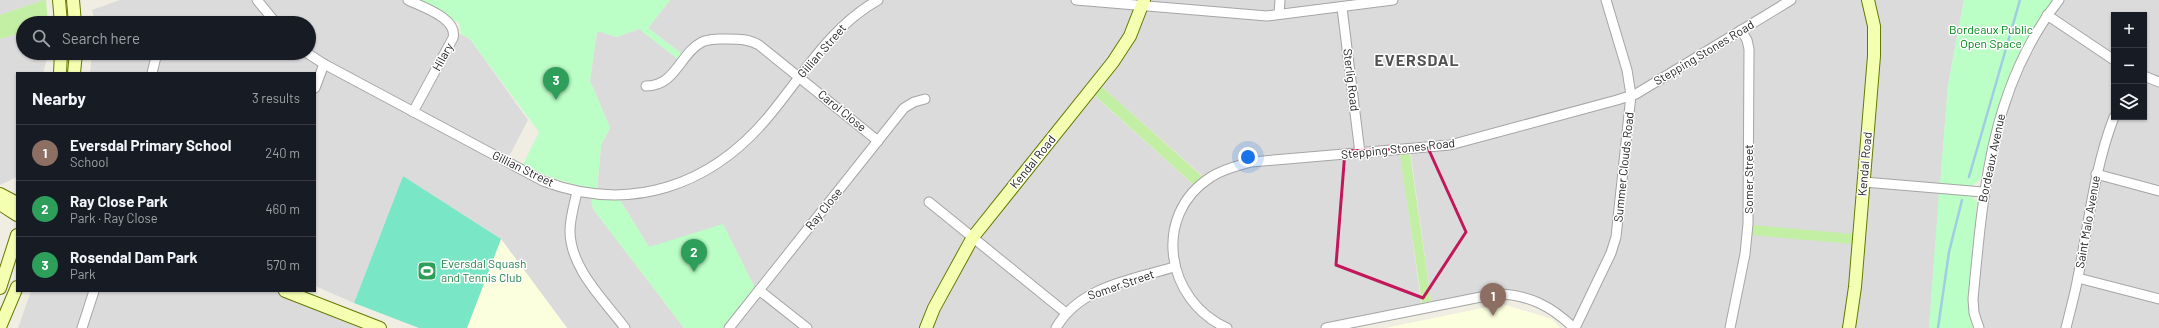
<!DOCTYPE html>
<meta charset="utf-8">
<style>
:root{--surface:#171b24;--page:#20242c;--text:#f1f3f6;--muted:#9ea1a6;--line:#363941;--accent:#e08d87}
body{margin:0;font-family:Barlow,sans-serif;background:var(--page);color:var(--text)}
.controls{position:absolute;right:12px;top:12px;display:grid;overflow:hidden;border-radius:0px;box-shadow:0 1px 3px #0004}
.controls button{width:36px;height:36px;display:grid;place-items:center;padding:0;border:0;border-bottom:1px solid var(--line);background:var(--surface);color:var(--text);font:20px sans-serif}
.you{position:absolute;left:1248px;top:157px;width:14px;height:14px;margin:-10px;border:3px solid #fff;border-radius:50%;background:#1a73e8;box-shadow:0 0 0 6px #1a73e833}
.badge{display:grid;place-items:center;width:26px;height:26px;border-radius:50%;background:var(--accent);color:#fff;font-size:13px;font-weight:700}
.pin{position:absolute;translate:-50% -33px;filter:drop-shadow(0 1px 2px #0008)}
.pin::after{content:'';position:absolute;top:21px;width:14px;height:12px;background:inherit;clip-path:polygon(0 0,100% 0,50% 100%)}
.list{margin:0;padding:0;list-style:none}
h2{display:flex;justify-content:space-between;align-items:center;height:52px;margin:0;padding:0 16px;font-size:17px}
h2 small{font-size:13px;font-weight:400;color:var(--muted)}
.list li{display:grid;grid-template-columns:26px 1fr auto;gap:12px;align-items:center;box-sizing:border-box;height:56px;padding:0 16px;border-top:1px solid var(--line)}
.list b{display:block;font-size:15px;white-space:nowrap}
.list p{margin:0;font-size:13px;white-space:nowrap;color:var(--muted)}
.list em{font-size:13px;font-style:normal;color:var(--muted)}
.icon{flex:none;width:22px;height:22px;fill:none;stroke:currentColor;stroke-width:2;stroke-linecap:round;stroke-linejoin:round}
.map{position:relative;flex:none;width:2159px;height:328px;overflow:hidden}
.search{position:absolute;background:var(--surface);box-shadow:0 1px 3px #0004;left:16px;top:16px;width:300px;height:44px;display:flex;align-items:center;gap:10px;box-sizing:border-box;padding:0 14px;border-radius:22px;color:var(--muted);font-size:15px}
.panel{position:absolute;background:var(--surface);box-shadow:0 1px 3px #0004;left:16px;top:72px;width:300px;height:220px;border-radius:0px}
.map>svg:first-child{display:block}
.residential{fill:#dcdbdb;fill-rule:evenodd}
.education{fill:#fcffdd}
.grass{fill:#c2efa4}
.park{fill:#bbfec6}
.pitch{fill:#79e6c5}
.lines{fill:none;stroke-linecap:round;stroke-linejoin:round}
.stream{stroke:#9fcde2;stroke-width:2.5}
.street-casing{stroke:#a5a5a5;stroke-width:11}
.secondary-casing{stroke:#627a00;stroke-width:14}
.street{stroke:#fff;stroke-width:9}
.secondary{stroke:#f5ffb2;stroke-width:12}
.marked{fill:none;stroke:#c2185b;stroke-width:3;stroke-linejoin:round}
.labels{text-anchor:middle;stroke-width:3;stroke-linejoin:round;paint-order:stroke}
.park-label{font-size:12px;fill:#018617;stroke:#fff}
.street-label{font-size:12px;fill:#1e1e1e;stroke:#fff}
.leisure-label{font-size:12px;fill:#27864d;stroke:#fff;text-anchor:start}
.district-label{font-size:16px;font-weight:bold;letter-spacing:1px;fill:#515151;stroke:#fff}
</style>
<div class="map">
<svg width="2159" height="328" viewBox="0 0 2159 328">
<rect width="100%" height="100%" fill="#f0ede3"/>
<g class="residential">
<polygon points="0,0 44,0 0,15"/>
<polygon points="120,0 409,0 455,31 470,39 528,120 506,162 591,194 593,209 684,328 567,328 501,239 403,176 354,303 315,286 315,73 90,73 92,53 309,53 309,23 95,23 92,10"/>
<path d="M670 0H1964L1948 85 1929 328H1575L1553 311 1507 295 1432 307 1410 149 1400 150 1422 309 1331 328H728L758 291 755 288 737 255 738 252 649 247 620 200 619 195 597 194 601 145 610 128 590 81 597 31 617 37 639 29 682 62 686 57 648 28ZM1101 86 1206 179 1197 188 1089 91ZM1748 225 1857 244 1747 234Z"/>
<path d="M2058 0H2159V328H1979L1975 320 1983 191 2004 102ZM2114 15H2144V117H2114Z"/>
<polygon points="23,32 23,53 47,53 46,62 43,73 17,73 17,177 0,185 0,39"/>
<polygon points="31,291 284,291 377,328 18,328"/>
</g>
<g class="education">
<polygon points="501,239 567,328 467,328"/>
<polygon points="1502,304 1552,319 1560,328 1385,328"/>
</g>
<g class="grass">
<polygon points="44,0 46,0 48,23 23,23 23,32 0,39 0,15"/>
<polygon points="1101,86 1204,178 1194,185 1094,95"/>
<polygon points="1410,154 1431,301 1422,303 1400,155"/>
<polygon points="1752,225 1853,234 1853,244 1751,235"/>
</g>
<g class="park">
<path d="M417 0H670L648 28 683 55 679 60 639 29 617 37 597 31 590 81 610 128 601 145 597 189C571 185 547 177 523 165L539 132 470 39 461 34 459 23Z"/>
<path d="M1964 0H2053C2011 52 1996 116 1980 180L1972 186 1940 184 1948 85Z"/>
<polygon points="1939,192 1971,195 1977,202 1968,302 1974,328 1929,328"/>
<polygon points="591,199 620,200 649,247 723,224 755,288 723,328 684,328 593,209"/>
</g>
<polygon class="pitch" points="403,176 501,239 467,328 419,328 354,303"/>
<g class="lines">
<g class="stream">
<polyline points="1969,177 2020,0"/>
<polyline points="1938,328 1949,252 1962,200"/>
</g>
<g class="street-casing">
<g id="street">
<polyline points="257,0 276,23"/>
<path d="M408 0C422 7 458 18 453 38L413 112"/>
<polyline points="1076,0 1267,16 1393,0"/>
<polyline points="1342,8 1360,153"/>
<polyline points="1279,14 1280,0"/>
<polyline points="2047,15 2114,60"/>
<path d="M307 53 324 64 543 181C630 214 711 186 769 116 803 75 830 27 878 0"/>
<polyline points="152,73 157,53"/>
<polyline points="2144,76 2159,82"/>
<path d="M646 86C676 86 680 53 702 42 710 38 719 39 727 39 739 39 749 39 759 45L878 141"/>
<polyline points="315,88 324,64"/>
<polyline points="2096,174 2159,191"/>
<polyline points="1864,182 1983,192"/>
<path d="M577 192C574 205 570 218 570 231 570 268 604 300 625 328"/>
<polyline points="929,202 1066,313"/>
<polyline points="2078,278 2159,299"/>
<polyline points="759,290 807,328"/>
<polyline points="82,328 94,291"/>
<polyline points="729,328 904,108 914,102 925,99"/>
<path d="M1056 328C1080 286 1132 280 1174 267"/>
<path d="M1227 328C1166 301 1151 215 1211 177 1223 169 1237 166 1251 162L1450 145 1617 100 1636 94 1791 0"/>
<path d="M1326 328 1496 294C1528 294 1551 306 1574 328"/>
<polyline points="1575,328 1611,253 1616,237 1631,95 1627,70 1606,0"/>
<polyline points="1730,328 1745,254 1748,224 1749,49 1747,40 1741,30"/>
<path d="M1979 328 1974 313 1973 299C1983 194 1990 87 2059 0"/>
<path d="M2066 328C2070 311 2075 294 2078 277 2089 223 2094 169 2114 117"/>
</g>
</g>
<g class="secondary-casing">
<g id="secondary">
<polyline points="59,0 61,23"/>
<polyline points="73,0 75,23"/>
<polyline points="60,73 61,53"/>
<polyline points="74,73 76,53"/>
<polyline points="0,194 17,203"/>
<polyline points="0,204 17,215"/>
<polyline points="0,288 17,235"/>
<polyline points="285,291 380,328"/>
<polyline points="0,327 17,287"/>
<polyline points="926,328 934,308 973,237 1113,62 1130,36 1144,0"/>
<polyline points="1849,328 1855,287 1874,56 1874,26 1868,0"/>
</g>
</g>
<use href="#street" class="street"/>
<use href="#secondary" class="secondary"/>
</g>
<path class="marked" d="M1428 148 1466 232 1423 298 1336 265 1345 151Z"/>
<defs>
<g id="stadium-square" transform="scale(1)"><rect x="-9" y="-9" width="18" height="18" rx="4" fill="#2e9e5b" stroke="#fff"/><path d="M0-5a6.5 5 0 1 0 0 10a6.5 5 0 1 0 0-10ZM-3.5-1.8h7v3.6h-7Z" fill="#fff"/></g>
</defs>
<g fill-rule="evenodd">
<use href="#stadium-square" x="427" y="271"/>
</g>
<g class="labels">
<g class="park-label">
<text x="1991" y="34">Bordeaux Public<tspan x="1991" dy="14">Open Space</tspan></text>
</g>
<g class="street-label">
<text transform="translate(822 51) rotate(-49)" y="4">Gillian Street</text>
<text transform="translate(1704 53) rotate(-31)" y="4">Stepping Stones Road</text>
<text transform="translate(443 57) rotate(-61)" y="4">Hilary</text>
<text transform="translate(1351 80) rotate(83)" y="4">Sterlig Road</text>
<text transform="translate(842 111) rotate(39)" y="4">Carol Close</text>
<text transform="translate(1398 149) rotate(-6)" y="4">Stepping Stones Road</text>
<text transform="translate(1992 158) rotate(-78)" y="4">Bordeaux Avenue</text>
<text transform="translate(1033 162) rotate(-51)" y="4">Kendal Road</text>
<text transform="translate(1865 164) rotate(-85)" y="4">Kendal Road</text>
<text transform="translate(1624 167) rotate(-84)" y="4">Summer Clouds Road</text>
<text transform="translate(523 169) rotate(26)" y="4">Gillian Street</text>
<text transform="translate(1749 179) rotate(-90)" y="4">Somer Street</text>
<text transform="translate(824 209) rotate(-51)" y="4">Ray Close</text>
<text transform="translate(2088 222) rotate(-80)" y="4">Saint Malo Avenue</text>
<text transform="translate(1121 285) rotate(-19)" y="4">Somer Street</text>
</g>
<g class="leisure-label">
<text x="441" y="268">Eversdal Squash<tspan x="441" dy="14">and Tennis Club</tspan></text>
</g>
<g class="district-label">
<text x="1417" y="66">EVERSDAL</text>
</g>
</g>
</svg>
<div class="controls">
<button>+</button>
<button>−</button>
<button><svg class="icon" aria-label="layers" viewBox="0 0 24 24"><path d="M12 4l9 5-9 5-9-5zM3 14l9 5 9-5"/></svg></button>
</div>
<div class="you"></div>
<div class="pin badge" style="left:1493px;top:316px;background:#8d6e63">1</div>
<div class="pin badge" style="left:694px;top:272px;background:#2e9e5b">2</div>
<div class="pin badge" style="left:556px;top:100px;background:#2e9e5b">3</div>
<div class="search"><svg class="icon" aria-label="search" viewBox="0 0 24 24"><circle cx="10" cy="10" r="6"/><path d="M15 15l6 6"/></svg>Search here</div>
<section class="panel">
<h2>Nearby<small>3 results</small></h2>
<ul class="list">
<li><span class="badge" style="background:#8d6e63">1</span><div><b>Eversdal Primary School</b><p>School</p></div><em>240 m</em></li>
<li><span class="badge" style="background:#2e9e5b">2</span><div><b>Ray Close Park</b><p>Park · Ray Close</p></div><em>460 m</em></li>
<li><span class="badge" style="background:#2e9e5b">3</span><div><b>Rosendal Dam Park</b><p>Park</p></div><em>570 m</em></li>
</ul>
</section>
</div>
